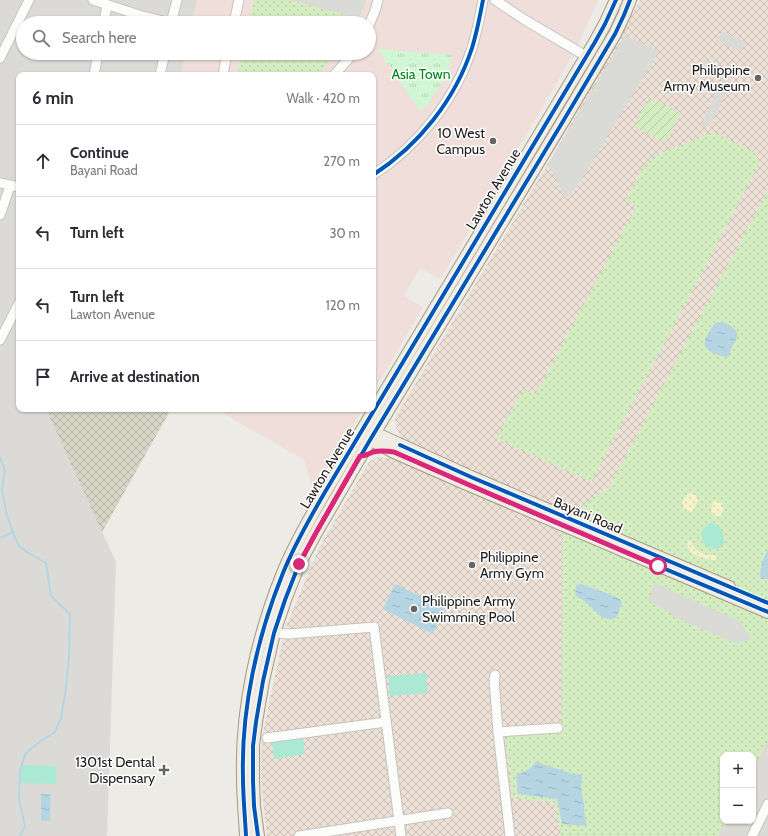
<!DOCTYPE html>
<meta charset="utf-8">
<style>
:root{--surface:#fff;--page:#f7f7f7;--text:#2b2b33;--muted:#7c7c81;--line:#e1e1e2}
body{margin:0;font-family:Cabin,sans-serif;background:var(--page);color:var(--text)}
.controls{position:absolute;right:12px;bottom:12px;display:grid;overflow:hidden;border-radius:8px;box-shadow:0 1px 3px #0004}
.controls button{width:36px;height:36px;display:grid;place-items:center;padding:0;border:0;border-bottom:1px solid var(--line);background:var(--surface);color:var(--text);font:20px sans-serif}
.stop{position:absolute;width:12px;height:12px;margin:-9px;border:3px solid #db2777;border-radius:50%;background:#fff}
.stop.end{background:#db2777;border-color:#fff;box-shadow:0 1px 4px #0008}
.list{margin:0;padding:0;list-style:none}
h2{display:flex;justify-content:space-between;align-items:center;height:52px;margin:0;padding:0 16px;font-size:17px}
h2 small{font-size:13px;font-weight:400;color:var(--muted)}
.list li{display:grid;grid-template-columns:26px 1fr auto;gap:12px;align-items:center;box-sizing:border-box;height:72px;padding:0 16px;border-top:1px solid var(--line)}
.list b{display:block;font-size:15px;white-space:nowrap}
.list p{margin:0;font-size:13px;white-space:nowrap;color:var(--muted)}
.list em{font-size:13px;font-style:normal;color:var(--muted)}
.icon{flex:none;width:22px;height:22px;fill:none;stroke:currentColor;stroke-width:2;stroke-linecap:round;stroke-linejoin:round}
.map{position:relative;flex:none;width:768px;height:836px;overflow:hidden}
.search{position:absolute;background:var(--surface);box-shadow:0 1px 3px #0004;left:16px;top:16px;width:360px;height:44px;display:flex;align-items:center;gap:10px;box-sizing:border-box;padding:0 14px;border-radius:22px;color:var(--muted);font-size:15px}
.panel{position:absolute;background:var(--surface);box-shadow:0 1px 3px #0004;left:16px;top:72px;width:360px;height:340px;border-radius:8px}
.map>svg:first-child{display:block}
.residential{fill:#dbdad7}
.commercial{fill:#efded9}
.military{fill:url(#military-cross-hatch)}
.construction{fill:url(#construction-cross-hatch)}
.grass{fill:url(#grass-dots)}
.sand{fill:url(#sand-dots)}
.park{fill:url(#park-tufts)}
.garden{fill:url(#garden-furrows)}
.pitch{fill:#ace9d4}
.parking{fill:#dadad7}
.water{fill:url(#water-ripples)}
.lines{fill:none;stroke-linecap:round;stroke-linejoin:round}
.stream{stroke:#b5d5e3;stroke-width:2}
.minor-casing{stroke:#c4c4c1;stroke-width:11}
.major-casing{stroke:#a29b82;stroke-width:14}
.minor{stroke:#fcfcfb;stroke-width:9}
.major{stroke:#f0ece3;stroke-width:12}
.cycleway-casing{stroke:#fff;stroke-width:6}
.cycleway{stroke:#0057b8;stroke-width:4}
.route{stroke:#db2777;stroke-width:5}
.poi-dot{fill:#656563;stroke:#fff;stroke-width:1.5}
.labels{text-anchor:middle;stroke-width:3;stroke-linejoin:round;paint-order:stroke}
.poi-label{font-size:14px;fill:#1d1d1d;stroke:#fff;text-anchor:end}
.park-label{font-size:14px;fill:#018519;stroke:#fff}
.street-label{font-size:14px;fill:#1d1d1d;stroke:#fff}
</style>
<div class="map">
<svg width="768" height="836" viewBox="0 0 768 836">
<defs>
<pattern id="military-cross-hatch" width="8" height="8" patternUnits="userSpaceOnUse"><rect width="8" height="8" fill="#ece0d7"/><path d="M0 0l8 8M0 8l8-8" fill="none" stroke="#cac0b8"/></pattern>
<pattern id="construction-cross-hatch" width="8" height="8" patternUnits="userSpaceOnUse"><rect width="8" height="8" fill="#d5d6c6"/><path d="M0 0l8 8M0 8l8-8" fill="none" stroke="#b6b7aa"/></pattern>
<pattern id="grass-dots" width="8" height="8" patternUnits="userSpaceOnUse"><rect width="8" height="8" fill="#d4edc0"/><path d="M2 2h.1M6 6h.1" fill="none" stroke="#b6cba5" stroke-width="1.8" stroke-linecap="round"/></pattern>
<pattern id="sand-dots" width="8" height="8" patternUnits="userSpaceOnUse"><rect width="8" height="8" fill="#f6f2c8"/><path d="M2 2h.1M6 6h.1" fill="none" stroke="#d2cfab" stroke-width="1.8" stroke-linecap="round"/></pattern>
<pattern id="park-tufts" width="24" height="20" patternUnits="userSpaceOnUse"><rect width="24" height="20" fill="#d0f6d4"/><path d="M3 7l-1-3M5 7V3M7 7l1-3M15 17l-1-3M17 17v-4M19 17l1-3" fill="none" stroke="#b2d2b6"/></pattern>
<pattern id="garden-furrows" width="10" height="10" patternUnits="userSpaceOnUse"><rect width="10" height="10" fill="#d4edc0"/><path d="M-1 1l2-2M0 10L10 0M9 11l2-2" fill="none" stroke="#b6cba5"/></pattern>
<pattern id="water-ripples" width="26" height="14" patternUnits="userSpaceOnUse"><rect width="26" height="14" fill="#b5d5e3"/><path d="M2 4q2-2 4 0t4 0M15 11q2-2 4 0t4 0" fill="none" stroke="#9bb6c2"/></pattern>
</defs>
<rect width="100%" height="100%" fill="#ecebe5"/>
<g class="residential">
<polygon points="0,0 226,0 220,23 23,23 23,53 213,53 208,75 19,75 19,409 46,409 116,562 107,836 0,836"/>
<polygon points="768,739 768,836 718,836 726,821 753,821 753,768"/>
</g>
<g class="commercial">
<polygon points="197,0 598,0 576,50 468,233 440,279 420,268 404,296 423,307 373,392 373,75 181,75 185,53 369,53 369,23 191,23"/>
<polygon points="216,409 363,409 329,466 313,489 309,478 307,470 304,460"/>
</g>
<polygon class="military" points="640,0 768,0 768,740 753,769 753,755 723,755 723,821 726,821 718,836 267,836 261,780 261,756 263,733 285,629 319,548 369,462 376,457 388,458 400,435 396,427 395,418 559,145"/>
<polygon class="construction" points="46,409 171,409 102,532"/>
<g class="grass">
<polygon points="254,0 290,0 347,15 343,23 249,23"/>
<polygon points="242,53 338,53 320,73 317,75 237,75"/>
<polygon points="716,133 755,153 758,160 758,166 591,482 496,438 523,389 535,395 637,206 626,200 640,172 645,165 654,156 707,134"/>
<polygon points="768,190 768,740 753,769 753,755 723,755 723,821 726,821 718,836 561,836 555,803 512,798 505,736 561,731 563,535 575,511 609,487"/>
</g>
<g class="sand">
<path d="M692 493C702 499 696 505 692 512 686 511 684 509 682 503L684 498 688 494Z"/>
<path d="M716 500 722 504C724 508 723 511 721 516H716L712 514C711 507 711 504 716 500Z"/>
<path d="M688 541H691C694 549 698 553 707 555 711 556 713 554 716 556L717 558 715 560C705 560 684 554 688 541Z"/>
</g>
<polygon class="park" points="378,49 452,55 449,68 442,82 428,104 420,111"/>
<polygon class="garden" points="649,98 681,113 668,138 660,140 634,127"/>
<g class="pitch">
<path d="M710 523C723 525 724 533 724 544 711 560 690 534 710 523Z"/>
<polygon points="426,673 428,693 390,696 388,676"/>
<polygon points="303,737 305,754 274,759 272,742"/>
<polygon points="22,765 57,766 56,784 21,783"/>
</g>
<g class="parking">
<polygon points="290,0 366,0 362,12 357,23 343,23 347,15"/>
<polygon points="722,31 746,42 741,52 717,41"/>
<polygon points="625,35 659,51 579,183 565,199 556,178 548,165"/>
<polygon points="703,59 734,74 712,123 700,128 722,79 699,68"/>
<polygon points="655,583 739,621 752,639 735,643 674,617 670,612 648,601"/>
</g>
<g class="water">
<path d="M717 322C724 322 727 323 732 327 742 335 736 339 732 347 730 350 730 353 729 356 724 357 721 356 716 354 703 349 702 344 709 332 711 328 713 325 717 322Z"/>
<path d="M768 549V579H761C758 570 764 557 768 549Z"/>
<polygon points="395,584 445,608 433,634 383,609"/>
<path d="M581 584 614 596 622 601 619 612 616 618C603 623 597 612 589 605 585 601 580 599 575 595L576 585Z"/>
<polygon points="536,762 573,774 582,775 581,790 584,804 585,819 587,826 562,824 557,799 518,794 516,775 529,769"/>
<polygon points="41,794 51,794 50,821 41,821"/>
</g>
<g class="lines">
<g class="stream">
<polyline points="0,457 5,471 2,490 7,516 18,545 27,552 46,563 51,596 70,614 69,658 65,695 61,718 55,732 38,743 25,754 20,771 19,800 25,826 20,836"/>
<polyline points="0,538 13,532"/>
</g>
<g class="minor-casing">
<g id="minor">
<polyline points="93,0 139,15 171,23"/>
<polyline points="495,0 525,20 586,56"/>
<polyline points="104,23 107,5"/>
<polyline points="171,23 177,0"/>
<polyline points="234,23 239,0"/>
<polyline points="369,25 375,11 378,0"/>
<polyline points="0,58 29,0"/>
<polyline points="94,75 98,53"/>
<polyline points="160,75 165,53"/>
<polyline points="223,75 227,53"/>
<polyline points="334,75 354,53"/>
<path d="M373 175C419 145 455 100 472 48 477 32 480 16 483 0"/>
<polyline points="0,183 19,187"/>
<polyline points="0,215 10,186"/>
<polyline points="0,340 19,303"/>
<polyline points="274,633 289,634 374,627 401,836"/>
<polyline points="495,675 494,679 498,732 510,836"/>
<polyline points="498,732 558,728"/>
<polyline points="267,738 386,722"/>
<polyline points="299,836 448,813"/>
<polyline points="752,836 768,804"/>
</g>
</g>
<g class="major-casing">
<g id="major">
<polyline points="379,435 471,477 729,587"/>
<polyline points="364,436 394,452 467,484 768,612"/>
<path d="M246 836C245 817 243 797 243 778 241 709 257 637 283 573 294 545 310 518 325 492L595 42 605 24 616 0"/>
<polyline points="258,836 254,806 253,780 253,746 256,722 263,681 274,633 285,600 299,564 317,531 370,440 562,123 615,34 624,15 630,0"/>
</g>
</g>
<use href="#minor" class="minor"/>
<use href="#major" class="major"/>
<g class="cycleway-casing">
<g id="cycleway">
<path d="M373 175C419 145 455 100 472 48 477 32 480 16 483 0"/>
<polyline points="400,445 471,477 768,603"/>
<path d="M394 452C518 507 643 560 768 612"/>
<path d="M246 836C245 817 243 797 243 778 241 709 257 637 283 573 294 545 310 518 325 492L595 42 605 24 616 0"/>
<polyline points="258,836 254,806 253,780 253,746 256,722 263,681 274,633 285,600 299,564 317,531 370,440 562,123 615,34 624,15 630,0"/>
</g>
</g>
<use href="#cycleway" class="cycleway"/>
</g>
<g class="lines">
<path class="route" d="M299 564 317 531 360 456C365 456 369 454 373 452 380 450 388 451 394 452L467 484 658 566"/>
</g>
<g class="poi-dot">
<circle cx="758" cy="78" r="4"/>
<circle cx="493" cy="141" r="4"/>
<circle cx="472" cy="565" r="4"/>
<circle cx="414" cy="609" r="4"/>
<path d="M162 764h4v4h4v4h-4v4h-4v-4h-4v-4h4z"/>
</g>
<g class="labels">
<g class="poi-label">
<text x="750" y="75">Philippine<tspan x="750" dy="16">Army Museum</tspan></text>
<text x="485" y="138">10 West<tspan x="485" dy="16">Campus</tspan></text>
<text x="480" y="562" text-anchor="start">Philippine<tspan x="480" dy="16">Army Gym</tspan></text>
<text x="422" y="606" text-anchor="start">Philippine Army<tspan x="422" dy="16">Swimming Pool</tspan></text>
<text x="155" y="767">1301st Dental<tspan x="155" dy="16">Dispensary</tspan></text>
</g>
<g class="park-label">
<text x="421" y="79">Asia Town</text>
</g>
<g class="street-label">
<text transform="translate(493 189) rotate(-59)" y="5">Lawton Avenue</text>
<text transform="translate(327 468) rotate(-59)" y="5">Lawton Avenue</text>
<text transform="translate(588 515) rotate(23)" y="5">Bayani Road</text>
</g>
</g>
</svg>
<div class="controls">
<button>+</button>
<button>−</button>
</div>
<div class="stop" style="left:658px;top:566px"></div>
<div class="stop end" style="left:299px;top:564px"></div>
<div class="search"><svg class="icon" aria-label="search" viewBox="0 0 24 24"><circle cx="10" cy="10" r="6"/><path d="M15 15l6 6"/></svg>Search here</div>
<section class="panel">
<h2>6 min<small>Walk · 420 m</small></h2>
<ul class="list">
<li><svg class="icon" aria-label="ahead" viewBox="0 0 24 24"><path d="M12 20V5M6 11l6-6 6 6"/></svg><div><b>Continue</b><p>Bayani Road</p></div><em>270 m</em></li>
<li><svg class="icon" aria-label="left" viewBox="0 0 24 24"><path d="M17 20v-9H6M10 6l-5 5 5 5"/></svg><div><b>Turn left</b></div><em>30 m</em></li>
<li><svg class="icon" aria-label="left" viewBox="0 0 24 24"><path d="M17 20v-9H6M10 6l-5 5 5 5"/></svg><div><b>Turn left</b><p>Lawton Avenue</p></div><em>120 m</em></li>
<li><svg class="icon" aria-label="arrive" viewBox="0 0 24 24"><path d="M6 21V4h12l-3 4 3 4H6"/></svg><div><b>Arrive at destination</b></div></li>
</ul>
</section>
</div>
